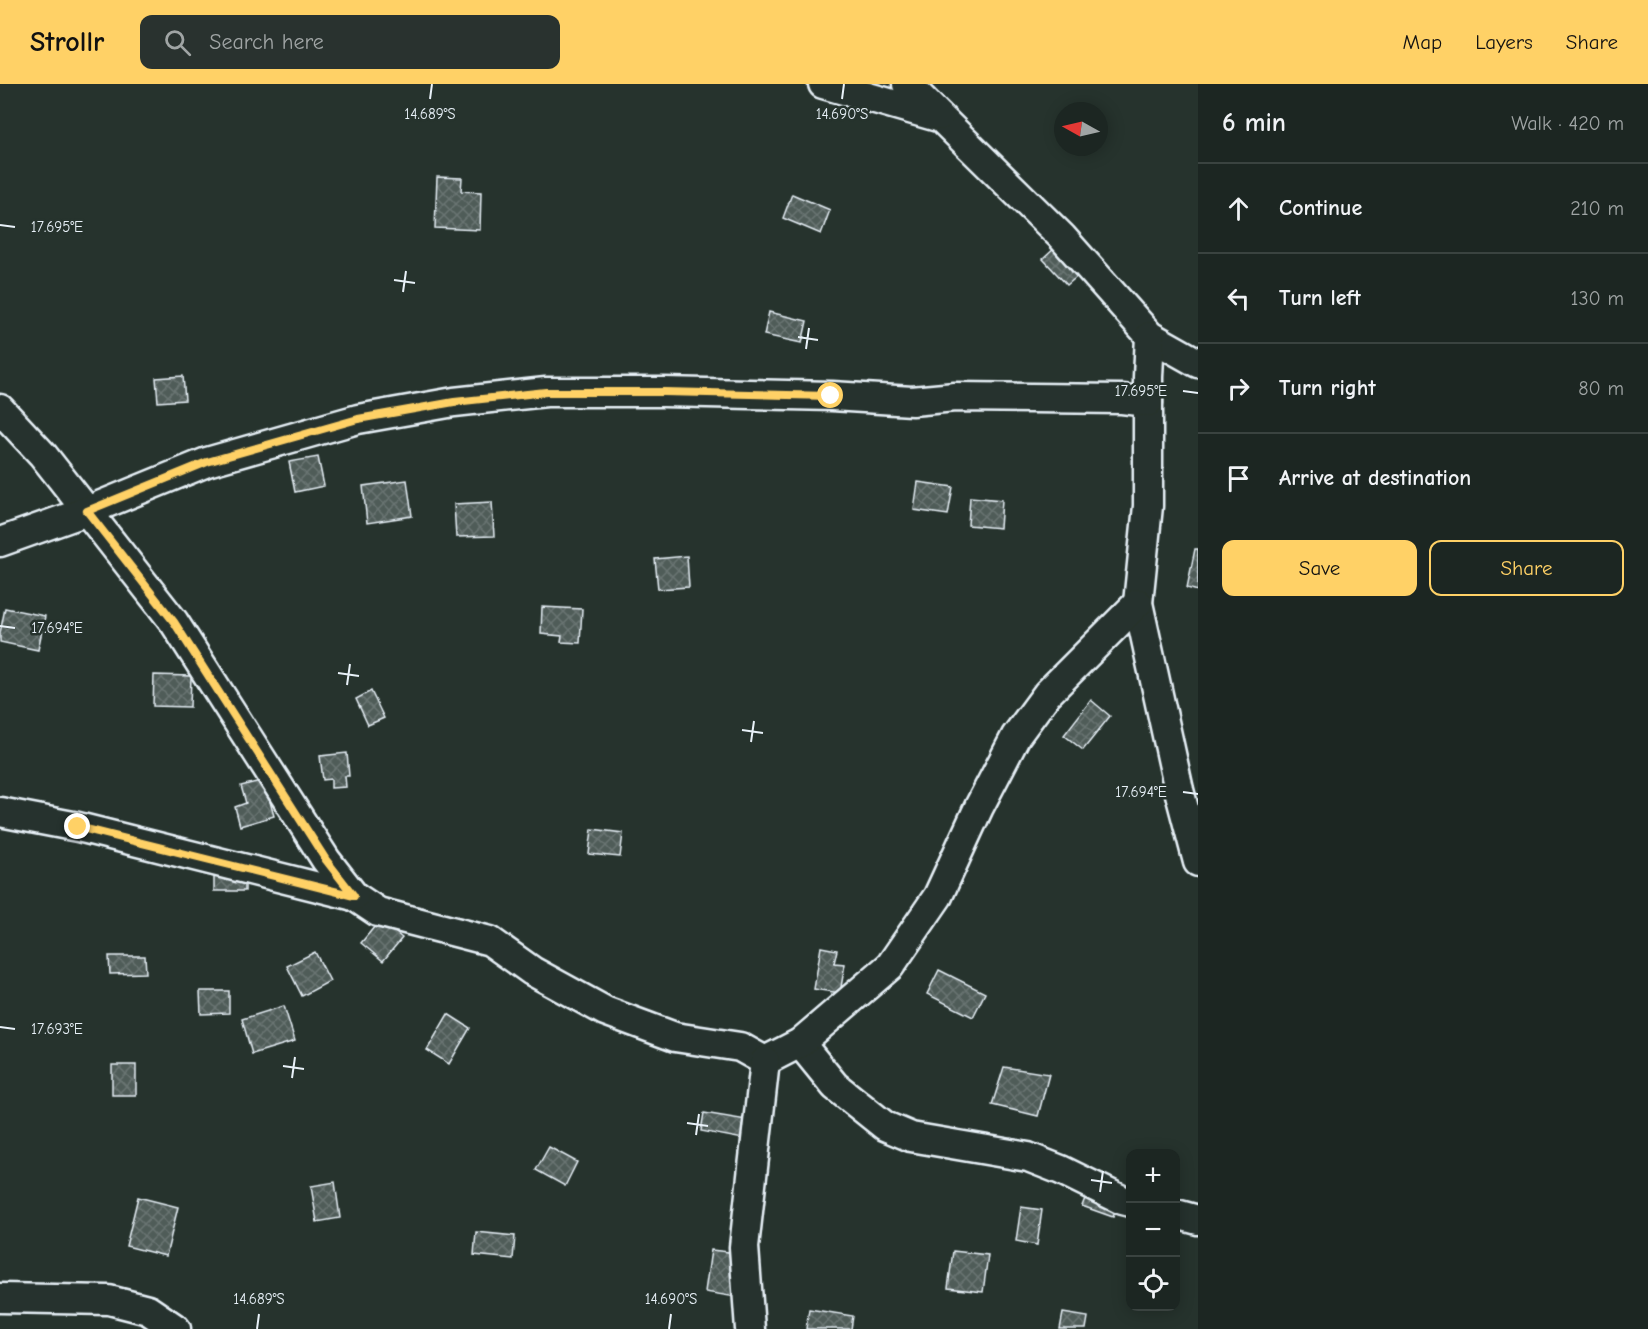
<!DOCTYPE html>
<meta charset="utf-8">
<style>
:root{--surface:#1c2622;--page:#29322f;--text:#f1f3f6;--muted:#a0a5a5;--line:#3a4340;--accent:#ffd166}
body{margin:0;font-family:"Comic Neue",sans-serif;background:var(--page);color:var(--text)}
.controls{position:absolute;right:18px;bottom:18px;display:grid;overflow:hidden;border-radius:12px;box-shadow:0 3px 15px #0003}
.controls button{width:54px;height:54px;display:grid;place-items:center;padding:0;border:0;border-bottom:2px solid var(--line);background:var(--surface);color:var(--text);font:30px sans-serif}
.compass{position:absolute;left:1054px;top:18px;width:54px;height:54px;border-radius:50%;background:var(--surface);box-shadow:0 3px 15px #0003;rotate:278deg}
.stop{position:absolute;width:18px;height:18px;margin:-14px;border:4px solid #ffd166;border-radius:50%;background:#fff}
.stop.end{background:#ffd166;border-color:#fff;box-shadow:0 2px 6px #0008}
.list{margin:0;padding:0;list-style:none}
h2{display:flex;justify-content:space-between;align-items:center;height:78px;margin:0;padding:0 24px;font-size:26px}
h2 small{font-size:20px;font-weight:400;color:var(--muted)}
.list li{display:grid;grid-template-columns:39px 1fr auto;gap:18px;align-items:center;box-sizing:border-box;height:90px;padding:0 24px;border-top:2px solid var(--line)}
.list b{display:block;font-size:22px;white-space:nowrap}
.list em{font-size:20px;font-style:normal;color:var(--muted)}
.actions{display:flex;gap:12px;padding:18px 24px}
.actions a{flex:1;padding:14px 0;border:2px solid var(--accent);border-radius:12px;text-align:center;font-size:21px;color:var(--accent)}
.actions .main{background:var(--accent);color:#111}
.icon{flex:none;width:33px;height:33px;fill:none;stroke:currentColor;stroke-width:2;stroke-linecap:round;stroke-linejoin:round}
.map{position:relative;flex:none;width:1198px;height:1245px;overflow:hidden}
header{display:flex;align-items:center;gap:36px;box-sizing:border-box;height:84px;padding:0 30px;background:var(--accent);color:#111}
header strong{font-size:28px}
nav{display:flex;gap:33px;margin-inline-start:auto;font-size:21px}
.search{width:420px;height:54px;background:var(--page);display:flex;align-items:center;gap:15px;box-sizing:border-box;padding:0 21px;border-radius:12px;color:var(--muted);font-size:22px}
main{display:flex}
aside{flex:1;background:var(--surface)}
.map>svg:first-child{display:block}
.building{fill:url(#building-cross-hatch);stroke:#e8f1f8;stroke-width:1.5}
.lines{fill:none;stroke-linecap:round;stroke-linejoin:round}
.minor-casing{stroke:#e8f1f8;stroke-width:33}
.minor{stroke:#26332d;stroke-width:28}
.route{stroke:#ffd166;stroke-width:8}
.ticks{fill:none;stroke:#e8f1f8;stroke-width:2}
.ticks-label{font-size:15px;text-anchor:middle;fill:#e8f1f8;stroke:#26332d;stroke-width:5;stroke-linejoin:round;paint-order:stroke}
</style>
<header>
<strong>Strollr</strong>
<div class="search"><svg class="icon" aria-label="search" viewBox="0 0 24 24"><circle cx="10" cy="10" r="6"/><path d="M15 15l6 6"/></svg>Search here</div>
<nav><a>Map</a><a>Layers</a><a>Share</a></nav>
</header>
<main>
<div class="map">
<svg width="1198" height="1245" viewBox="0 0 1198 1245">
<defs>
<pattern id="building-cross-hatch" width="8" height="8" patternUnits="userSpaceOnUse" patternTransform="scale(1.5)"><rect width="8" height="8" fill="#505c59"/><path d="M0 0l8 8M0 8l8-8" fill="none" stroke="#697472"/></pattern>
</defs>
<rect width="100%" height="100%" fill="#26332d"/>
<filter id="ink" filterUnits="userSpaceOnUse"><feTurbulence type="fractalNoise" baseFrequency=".0167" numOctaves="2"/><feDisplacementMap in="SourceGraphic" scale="12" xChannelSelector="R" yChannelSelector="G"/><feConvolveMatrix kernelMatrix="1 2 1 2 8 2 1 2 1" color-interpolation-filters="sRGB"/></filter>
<g filter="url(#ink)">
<g class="building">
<polygon points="437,93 462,94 461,107 481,108 480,146 435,144"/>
<polygon points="792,110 830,126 821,150 783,134"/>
<polygon points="1056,163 1080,190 1067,201 1043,175"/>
<polygon points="769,228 807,237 802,259 764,251"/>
<polygon points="183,292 185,316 158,318 156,294"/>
<polygon points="318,373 324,402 295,408 289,378"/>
<polygon points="407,396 412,432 367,439 363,402"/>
<polygon points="918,398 953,403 948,431 914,426"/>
<polygon points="970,413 1002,416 1000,444 968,441"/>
<polygon points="492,418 494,452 456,453 454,420"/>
<polygon points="1195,465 1198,465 1198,507 1187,504"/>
<polygon points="687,472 689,503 658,505 655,475"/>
<polygon points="542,523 582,525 580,559 561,558 562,552 541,550"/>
<polygon points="5,524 45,532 38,566 0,558 0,549"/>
<polygon points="154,591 191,592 190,623 153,622"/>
<polygon points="371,607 384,634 368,641 356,615"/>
<polygon points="1091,616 1110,632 1083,666 1064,651"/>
<polygon points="347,669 349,692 345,692 346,703 331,704 331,695 323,696 320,672"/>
<polygon points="264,696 274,732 240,742 235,723 246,719 241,702"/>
<polygon points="592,745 623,749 620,773 589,770"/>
<rect x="214" y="785" width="31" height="22"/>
<polygon points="380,836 402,854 383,877 361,859"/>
<polygon points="821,863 837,866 834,879 845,880 840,909 814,905"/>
<polygon points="315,868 330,897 302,912 287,882"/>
<polygon points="109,872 145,872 146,889 110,890"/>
<polygon points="939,886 985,909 973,933 927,910"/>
<polygon points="200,907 229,907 229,929 201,930"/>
<polygon points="284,922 295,957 252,970 242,935"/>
<polygon points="448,930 470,944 449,980 427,966"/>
<rect x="112" y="981" width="24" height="30"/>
<polygon points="1004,983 1049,990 1038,1032 992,1021"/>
<polygon points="704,1029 747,1036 743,1055 701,1047"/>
<polygon points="549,1063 577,1078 565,1102 536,1086"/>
<polygon points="335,1098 340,1134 317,1138 311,1102"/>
<polygon points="1088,1107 1119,1118 1113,1133 1082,1122"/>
<polygon points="138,1113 178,1123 166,1172 126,1162"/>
<polygon points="1021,1123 1042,1126 1037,1161 1016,1157"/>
<polygon points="476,1148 515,1152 513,1175 474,1171"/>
<polygon points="711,1166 746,1170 742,1214 705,1208"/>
<polygon points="953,1167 988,1171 983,1208 948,1204"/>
<polygon points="809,1225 853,1232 851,1245 806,1245"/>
<polygon points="1063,1229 1088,1233 1086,1245 1060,1245"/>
</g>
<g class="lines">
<g class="minor-casing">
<g id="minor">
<polyline points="823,0 941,34 1062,153 1150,252 1198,279"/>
<polyline points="907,0 939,32"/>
<polyline points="1150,252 1148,293 1148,422 1138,519 1179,706 1198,778"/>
<polyline points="0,325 43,371 174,538 326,776 354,812 378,828 490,857 532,887 605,927 675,953 740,963 765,977"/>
<polyline points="0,458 87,427 207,378 358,335 454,318 546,308 664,308 832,312 912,317 955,313 1122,315 1148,318"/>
<polyline points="0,728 78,743 354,812"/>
<polyline points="800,959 835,1002 885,1042 911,1053 1028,1073 1061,1086 1122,1116 1130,1118"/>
<polyline points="765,977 800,959 890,882 938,812 979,723 1016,652 1047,610 1138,519"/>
<polyline points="1176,1130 1198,1136"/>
<polyline points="0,1214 109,1216 148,1226 176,1245"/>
<polyline points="750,1245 744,1163 765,977"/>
</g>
</g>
<use href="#minor" class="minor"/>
</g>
</g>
<g class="lines" filter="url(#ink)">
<polyline class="route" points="78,743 354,812 326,776 174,538 87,427 207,378 358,335 454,318 546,308 664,308 831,312"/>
</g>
<path class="ticks" d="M430 15 432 0M842 15 844 0M0 141 15 143M394 196 415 199M403 208 406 187M798 253 818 256M806 265 809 244M1183 307 1198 309M0 542 15 544M338 589 359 592M347 601 350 580M742 646 763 649M751 658 754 637M1183 708 1198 710M0 943 15 945M283 982 304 985M292 994 295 973M687 1039 708 1042M696 1051 699 1030M1091 1096 1112 1099M1100 1108 1103 1087M257 1245 259 1230M669 1245 671 1230"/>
<g class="ticks-label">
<text x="430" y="35">14.689°S</text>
<text x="842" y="35">14.690°S</text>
<text x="57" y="148">17.695°E</text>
<text x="1141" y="312">17.695°E</text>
<text x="57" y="549">17.694°E</text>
<text x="1141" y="713">17.694°E</text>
<text x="57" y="950">17.693°E</text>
<text x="259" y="1220">14.689°S</text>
<text x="671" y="1220">14.690°S</text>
</g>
</svg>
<div class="controls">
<button>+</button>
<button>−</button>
<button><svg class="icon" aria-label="locate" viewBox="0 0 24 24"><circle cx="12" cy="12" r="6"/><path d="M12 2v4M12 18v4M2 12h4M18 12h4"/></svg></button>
</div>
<svg class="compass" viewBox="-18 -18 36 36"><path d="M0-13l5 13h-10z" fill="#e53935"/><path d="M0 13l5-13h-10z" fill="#a0a5a5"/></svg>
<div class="stop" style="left:831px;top:312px"></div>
<div class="stop end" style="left:78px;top:743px"></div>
</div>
<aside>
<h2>6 min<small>Walk · 420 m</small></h2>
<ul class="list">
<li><svg class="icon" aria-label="ahead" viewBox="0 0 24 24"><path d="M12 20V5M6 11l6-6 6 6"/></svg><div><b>Continue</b></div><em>210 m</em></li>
<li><svg class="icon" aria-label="left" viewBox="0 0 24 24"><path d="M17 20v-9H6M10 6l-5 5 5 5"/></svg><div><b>Turn left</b></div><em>130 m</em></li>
<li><svg class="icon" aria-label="right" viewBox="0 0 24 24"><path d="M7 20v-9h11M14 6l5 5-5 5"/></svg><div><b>Turn right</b></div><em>80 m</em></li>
<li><svg class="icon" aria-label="arrive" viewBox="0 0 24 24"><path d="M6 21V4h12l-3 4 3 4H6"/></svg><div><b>Arrive at destination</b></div></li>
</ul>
<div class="actions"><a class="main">Save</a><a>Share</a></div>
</aside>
</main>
